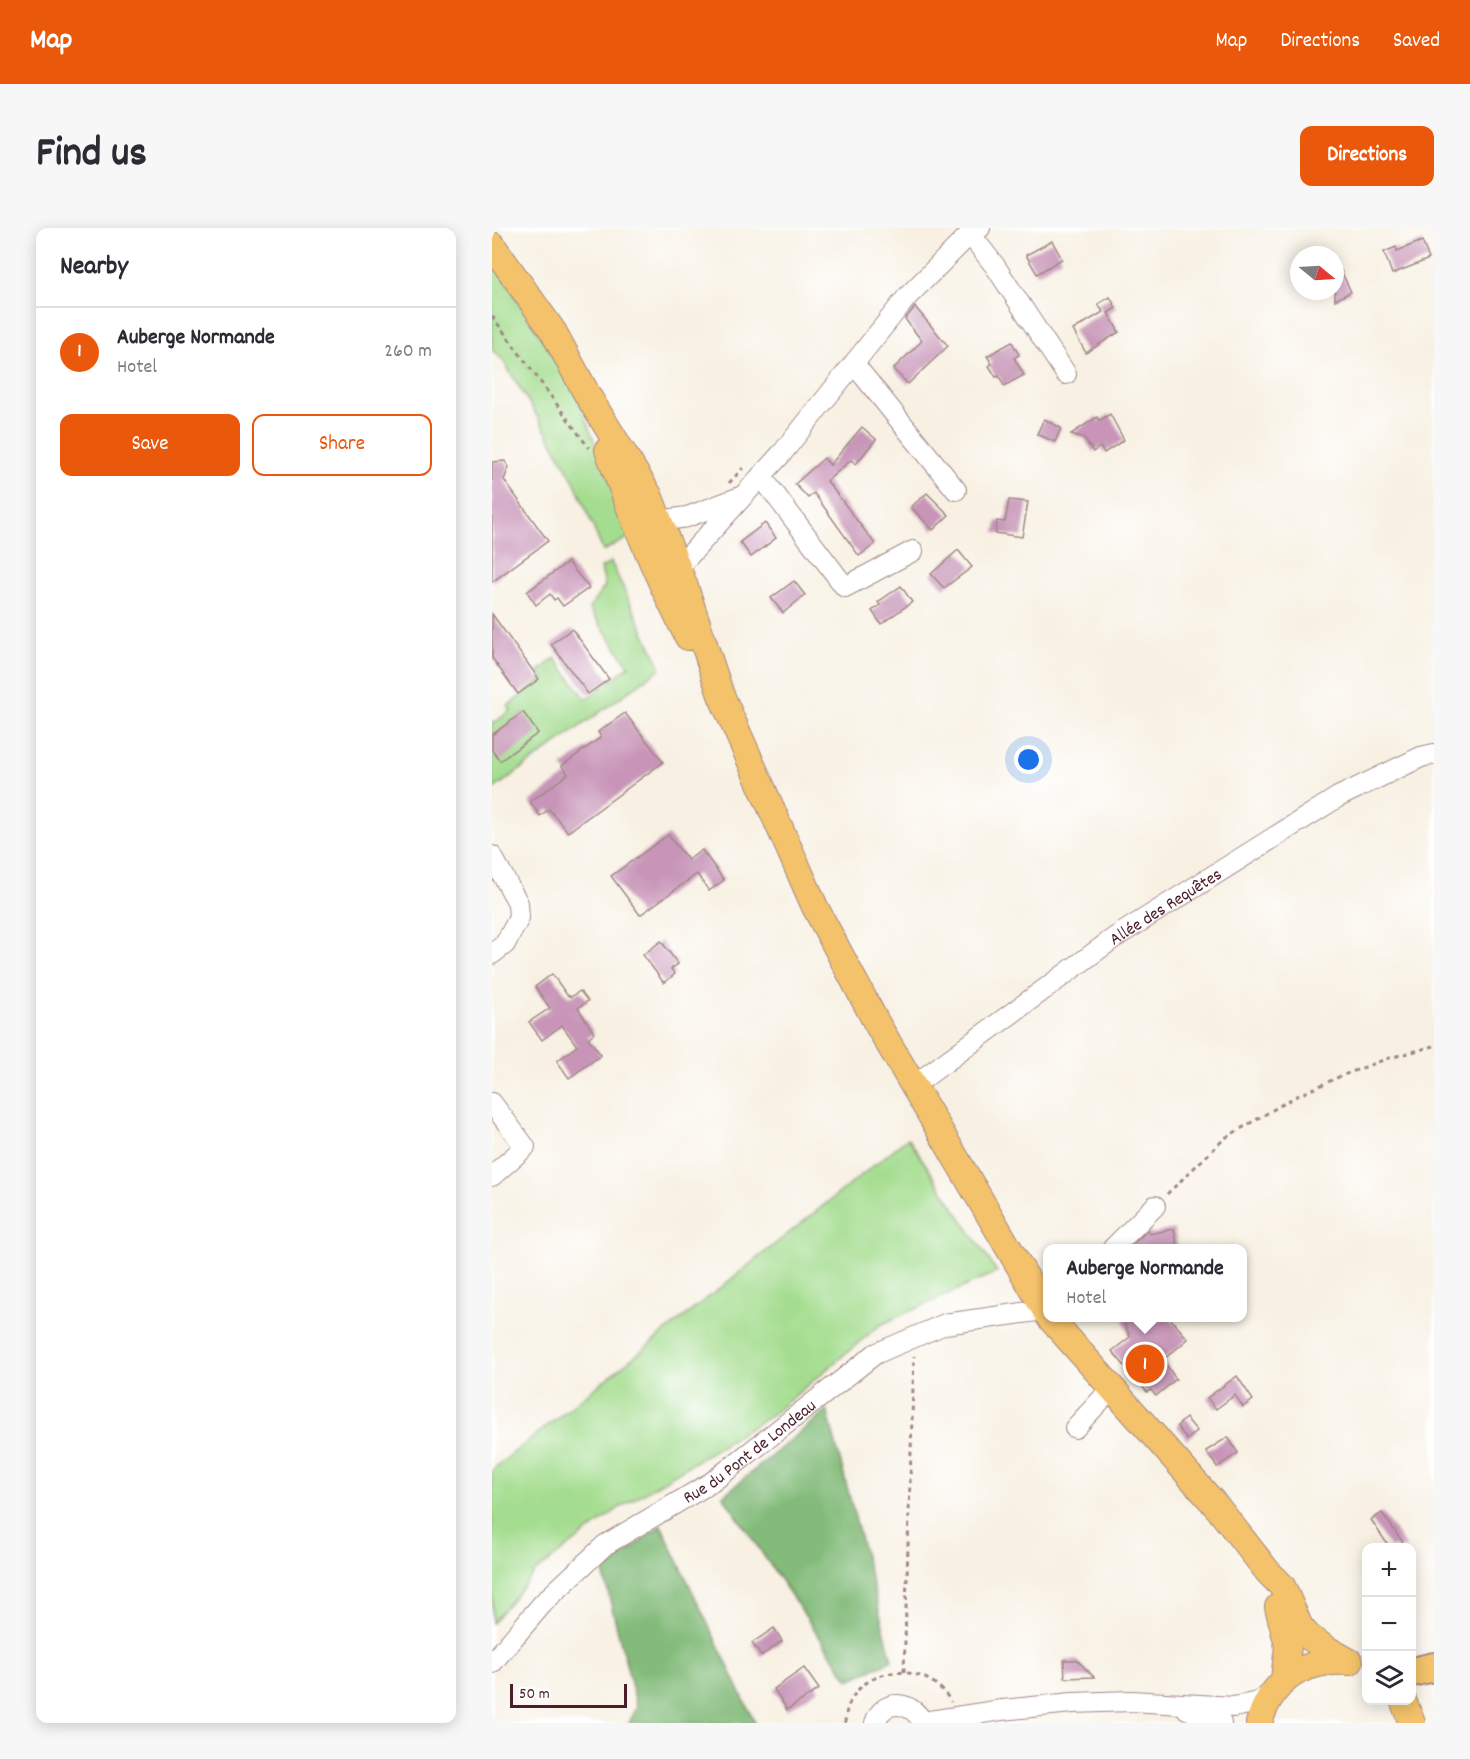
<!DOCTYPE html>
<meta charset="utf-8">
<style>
:root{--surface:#fff;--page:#f7f7f7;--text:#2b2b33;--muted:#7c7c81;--line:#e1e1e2;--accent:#ea580c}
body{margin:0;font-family:Dekko,sans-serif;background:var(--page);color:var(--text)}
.controls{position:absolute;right:18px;bottom:18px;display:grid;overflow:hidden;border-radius:12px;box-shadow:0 3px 15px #0003}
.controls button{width:54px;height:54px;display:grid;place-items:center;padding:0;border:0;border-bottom:2px solid var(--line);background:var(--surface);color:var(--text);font:30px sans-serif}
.compass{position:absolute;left:798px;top:18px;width:54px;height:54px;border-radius:50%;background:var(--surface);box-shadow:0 3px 15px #0003;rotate:108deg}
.scale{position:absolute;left:18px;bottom:15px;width:117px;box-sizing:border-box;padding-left:6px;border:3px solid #4a1f2b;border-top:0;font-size:16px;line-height:21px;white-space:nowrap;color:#4a1f2b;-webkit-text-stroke:4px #fff;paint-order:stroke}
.you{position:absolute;left:537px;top:532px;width:21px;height:21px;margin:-15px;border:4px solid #fff;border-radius:50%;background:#1a73e8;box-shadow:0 0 0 9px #1a73e833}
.badge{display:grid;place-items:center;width:39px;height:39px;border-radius:50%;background:var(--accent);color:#fff;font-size:20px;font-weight:700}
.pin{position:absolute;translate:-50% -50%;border:3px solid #fff;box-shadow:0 2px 6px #0006}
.popup{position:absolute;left:551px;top:1016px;width:204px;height:78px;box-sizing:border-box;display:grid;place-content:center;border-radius:12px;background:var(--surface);filter:drop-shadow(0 2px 4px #0005);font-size:20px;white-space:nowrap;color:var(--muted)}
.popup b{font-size:22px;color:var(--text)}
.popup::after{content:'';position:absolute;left:50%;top:100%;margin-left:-12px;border:12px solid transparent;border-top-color:var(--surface)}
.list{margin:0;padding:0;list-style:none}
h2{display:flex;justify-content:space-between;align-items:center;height:78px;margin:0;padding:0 24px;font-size:26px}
h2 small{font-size:20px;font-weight:400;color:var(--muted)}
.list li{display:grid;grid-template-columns:39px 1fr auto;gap:18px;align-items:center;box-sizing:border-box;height:90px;padding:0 24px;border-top:2px solid var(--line)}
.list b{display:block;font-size:22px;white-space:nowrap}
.list p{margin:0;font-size:20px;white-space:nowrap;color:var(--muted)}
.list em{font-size:20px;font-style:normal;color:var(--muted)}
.actions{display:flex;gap:12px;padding:18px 24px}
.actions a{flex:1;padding:14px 0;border:2px solid var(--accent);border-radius:12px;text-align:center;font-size:21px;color:var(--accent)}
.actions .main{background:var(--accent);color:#fff}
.icon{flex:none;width:33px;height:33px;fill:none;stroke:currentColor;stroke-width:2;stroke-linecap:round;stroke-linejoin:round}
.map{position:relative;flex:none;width:942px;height:1495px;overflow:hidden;border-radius:12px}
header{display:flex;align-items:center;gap:36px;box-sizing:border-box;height:84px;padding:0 30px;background:var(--accent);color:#fff}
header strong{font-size:28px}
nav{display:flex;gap:33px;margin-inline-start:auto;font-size:21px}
.intro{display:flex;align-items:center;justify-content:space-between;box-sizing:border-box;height:144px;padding:0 36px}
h1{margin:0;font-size:42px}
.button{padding:15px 27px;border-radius:12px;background:var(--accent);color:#fff;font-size:21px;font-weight:700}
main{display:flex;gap:36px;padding:0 36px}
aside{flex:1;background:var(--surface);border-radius:12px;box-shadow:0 3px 15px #0003}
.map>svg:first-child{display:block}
.green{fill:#a4dd8f;stroke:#777e5d;stroke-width:1.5}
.forest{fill:#83bc7a;stroke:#666e52;stroke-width:1.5}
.building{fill:#c895b8}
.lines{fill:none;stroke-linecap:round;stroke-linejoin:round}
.minor-casing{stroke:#a18887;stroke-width:22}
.major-casing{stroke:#a18887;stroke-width:28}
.highway-casing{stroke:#a18887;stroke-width:32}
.path{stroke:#a18887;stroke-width:3;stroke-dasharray:4.5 4.5;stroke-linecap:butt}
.minor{stroke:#fff;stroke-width:20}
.major{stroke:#f3c26a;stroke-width:26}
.highway{stroke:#f3c26a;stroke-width:28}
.labels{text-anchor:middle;stroke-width:4.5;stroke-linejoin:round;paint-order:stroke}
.street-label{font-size:18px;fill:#4a1f2b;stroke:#fff}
</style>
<header>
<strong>Map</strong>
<nav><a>Map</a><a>Directions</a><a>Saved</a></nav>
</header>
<div class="intro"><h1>Find us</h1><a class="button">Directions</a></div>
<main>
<aside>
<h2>Nearby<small></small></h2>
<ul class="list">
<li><span class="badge">1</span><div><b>Auberge Normande</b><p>Hotel</p></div><em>260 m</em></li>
</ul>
<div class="actions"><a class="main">Save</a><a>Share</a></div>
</aside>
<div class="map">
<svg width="942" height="1495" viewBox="0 0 942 1495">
<rect width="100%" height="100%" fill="#fff"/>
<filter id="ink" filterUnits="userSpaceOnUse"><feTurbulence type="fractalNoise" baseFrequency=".0167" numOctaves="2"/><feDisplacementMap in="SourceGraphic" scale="12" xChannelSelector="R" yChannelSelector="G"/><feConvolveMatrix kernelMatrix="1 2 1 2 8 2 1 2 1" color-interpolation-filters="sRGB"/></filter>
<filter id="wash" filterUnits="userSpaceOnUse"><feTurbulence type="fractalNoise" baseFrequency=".008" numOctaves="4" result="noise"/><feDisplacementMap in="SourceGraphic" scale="24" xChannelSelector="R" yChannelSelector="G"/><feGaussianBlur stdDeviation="1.35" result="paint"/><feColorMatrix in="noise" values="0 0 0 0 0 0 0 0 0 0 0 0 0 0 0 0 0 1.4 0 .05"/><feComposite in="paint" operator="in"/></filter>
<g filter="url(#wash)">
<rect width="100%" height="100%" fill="#f8f1e3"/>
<g class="green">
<polygon points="0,32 83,164 140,308 111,323 83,255 47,191 10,131 0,122"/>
<polygon points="119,334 169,440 0,562 0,493 2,495 19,482 16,478 51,450 47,443 63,430 94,471 137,438 97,380 113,358 109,340"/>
<polygon points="416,910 505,1044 388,1097 281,1186 127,1280 42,1345 0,1395 0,1242"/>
</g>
<g class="forest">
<polygon points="335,1182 400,1432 357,1452 231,1268"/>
<polygon points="169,1297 263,1495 137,1495 145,1479 111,1344"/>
</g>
<g id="blocks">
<g class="building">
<polygon points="560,13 570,31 545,46 534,27"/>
<polygon points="930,13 937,31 900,46 892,24 904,19 905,23"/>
<polygon points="843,30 859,64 843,72"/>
<polygon points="618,69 624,80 616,85 627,104 594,125 581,102 611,84 606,76"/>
<polygon points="423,79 456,118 416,156 401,141 430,113 413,91"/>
<polygon points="520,114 527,127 522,130 532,147 512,158 507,148 504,149 497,138 500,136 495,128"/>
<polygon points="618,186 632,212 612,225 608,219 601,224 592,210 579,206 605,189 607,193"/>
<polygon points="552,191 569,200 563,214 545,206"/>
<polygon points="370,199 384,211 364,236 359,232 335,253 383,316 367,328 322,265 316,270 303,256 332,230 338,237"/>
<polygon points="13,233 17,239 12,252 56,313 0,354 0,234"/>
<polygon points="435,265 457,287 441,302 419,279"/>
<polygon points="517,272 536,274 530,309 503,305 505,293 513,294"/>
<polygon points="273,295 284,310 259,329 248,314"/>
<polygon points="466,322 480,339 452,360 439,346"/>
<polygon points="76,334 97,360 71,378 65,370 62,372 58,366 44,377 35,364"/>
<polygon points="302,353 313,367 291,385 279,370"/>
<polygon points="409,358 420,374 389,396 380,383 388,377 386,374"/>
<polygon points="0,386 47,451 26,466 0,430"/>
<polygon points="80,401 117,451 96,466 59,416"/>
<polygon points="31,484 46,505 8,533 0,522 0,507"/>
<polygon points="133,485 171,534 76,604 57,581 48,588 38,574 76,546 70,538 109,509 106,504"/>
<polygon points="176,607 196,632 210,622 232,652 217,663 205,646 148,687 119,648"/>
<polygon points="169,713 186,736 179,741 183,746 172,755 151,727"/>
<polygon points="60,746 75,767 79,769 88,763 96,773 86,780 102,805 96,810 109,827 77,850 65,833 85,818 70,797 50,812 37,794 58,780 43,759"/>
<polygon points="682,1001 686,1020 637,1020 656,1002 658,1006"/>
<polygon points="642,1089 677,1089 696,1111 671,1132 684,1151 664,1168 659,1162 655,1164 620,1123 638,1109 631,1092"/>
<polygon points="745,1148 761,1172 751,1179 743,1167 724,1181 715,1170"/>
<polygon points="694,1190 705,1203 695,1212 685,1198"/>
<polygon points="736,1209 746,1225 725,1239 714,1223"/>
<polygon points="890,1285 915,1320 898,1320 879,1292"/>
<polygon points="282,1400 290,1413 269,1428 260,1415"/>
<polygon points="572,1432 585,1432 602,1449 573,1450"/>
<polygon points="312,1440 327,1461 295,1482 282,1461"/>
</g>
</g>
</g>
<g filter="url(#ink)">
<use href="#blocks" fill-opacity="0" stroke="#a18887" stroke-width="1.5"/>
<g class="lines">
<g class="minor-casing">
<g id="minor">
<polyline points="478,6 503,38 574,146"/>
<polyline points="362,136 464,262"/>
<polyline points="269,248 353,359 421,323"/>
<polyline points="166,293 195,289 248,269"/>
<polyline points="186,340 291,224 415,69 478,6 488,0"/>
<polyline points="0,628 26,675 27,690 13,716 0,726"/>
<path id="s1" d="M421 858 622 710 846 569 929 529 942 526"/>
<polyline points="0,875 33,919 0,948"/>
<polyline points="621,1020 663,978"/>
<polyline points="583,1200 620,1160"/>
<path id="s2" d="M0 1435 52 1374 113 1317 220 1254 383 1126 453 1096 552 1082 556 1079"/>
<polyline points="695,1481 729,1495"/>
<polyline points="431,1494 510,1482 580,1475 639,1473 742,1479 766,1474 780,1465"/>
<path d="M383 1495C391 1469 421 1473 431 1495"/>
</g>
</g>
<g class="major-casing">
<g id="major">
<polyline points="0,17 61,103 96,168 157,267 193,359 229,467 323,679 384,794 556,1087"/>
<path d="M116 222C139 286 165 349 196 409"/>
<polyline points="558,1090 726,1280 776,1344 790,1358 808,1399 817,1409 833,1420 858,1434"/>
<polyline points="786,1379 796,1418 792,1452"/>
<polyline points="911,1472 920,1495"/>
<path d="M767 1495C780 1451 811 1431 857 1434"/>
</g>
</g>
<g class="highway-casing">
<polyline id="highway" points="920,1444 942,1439"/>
</g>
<g class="path">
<polyline points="0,88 97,220"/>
<polyline points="237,255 251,240"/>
<polyline points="675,966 733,910 801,870 849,848 894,831 942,818"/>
<polyline points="412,1444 422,1128"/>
<path d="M353 1495C355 1439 432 1426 459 1474"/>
</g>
<use href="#minor" class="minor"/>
<use href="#major" class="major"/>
<use href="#highway" class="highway"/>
</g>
</g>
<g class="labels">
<g class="street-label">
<text dy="6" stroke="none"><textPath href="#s1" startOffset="310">Allée des Requêtes</textPath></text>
<text dy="6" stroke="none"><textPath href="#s2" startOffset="336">Rue du Pont de Londeau</textPath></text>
</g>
</g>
</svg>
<div class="controls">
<button>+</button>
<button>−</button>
<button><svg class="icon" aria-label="layers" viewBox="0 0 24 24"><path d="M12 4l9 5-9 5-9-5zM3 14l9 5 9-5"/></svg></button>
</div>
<svg class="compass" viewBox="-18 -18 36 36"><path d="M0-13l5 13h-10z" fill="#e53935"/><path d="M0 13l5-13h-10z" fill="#7c7c81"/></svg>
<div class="scale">50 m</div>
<div class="you"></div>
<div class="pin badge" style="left:653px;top:1136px">1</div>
<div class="popup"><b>Auberge Normande</b>Hotel</div>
</div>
</main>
